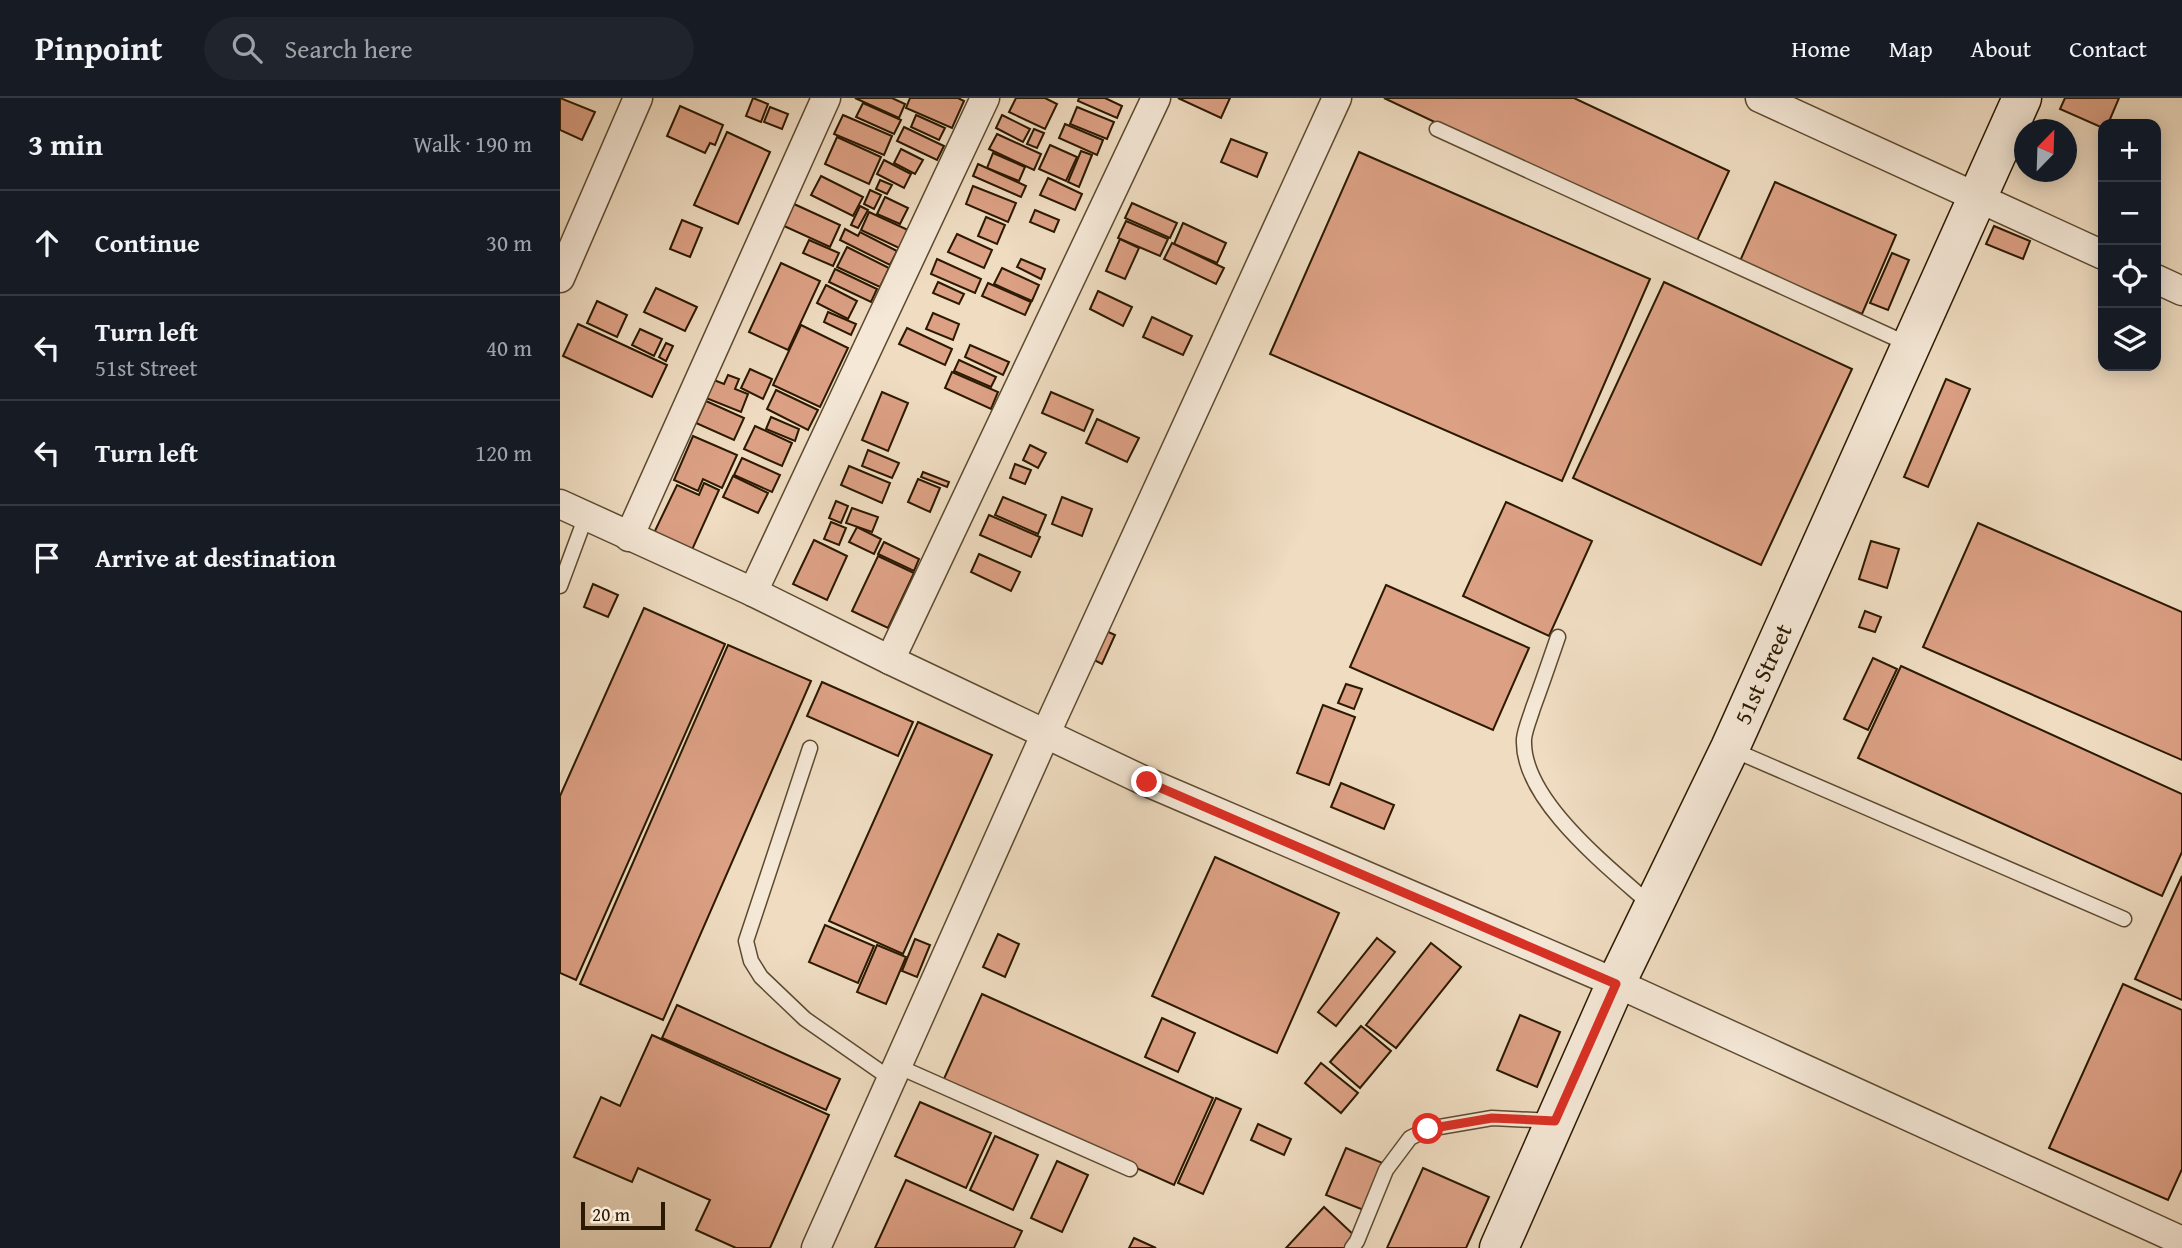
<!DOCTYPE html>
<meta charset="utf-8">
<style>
:root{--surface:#171b24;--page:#20242c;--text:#f1f3f6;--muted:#9ea1a6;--line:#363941}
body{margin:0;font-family:"Gentium Book Plus",serif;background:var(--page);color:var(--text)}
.controls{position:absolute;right:21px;top:21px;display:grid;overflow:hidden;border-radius:14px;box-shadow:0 4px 18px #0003}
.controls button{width:63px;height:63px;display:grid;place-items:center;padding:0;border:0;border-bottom:2px solid var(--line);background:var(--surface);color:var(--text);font:35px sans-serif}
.compass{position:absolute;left:1454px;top:21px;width:63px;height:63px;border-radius:50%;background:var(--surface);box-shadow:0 4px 18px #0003;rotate:23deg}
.scale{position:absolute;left:21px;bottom:18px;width:84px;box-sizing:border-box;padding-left:7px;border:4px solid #2b1900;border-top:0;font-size:19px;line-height:24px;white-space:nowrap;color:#2b1900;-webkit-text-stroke:5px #f5e8d7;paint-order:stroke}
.stop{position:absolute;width:21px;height:21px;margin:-16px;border:5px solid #d93025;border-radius:50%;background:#fff}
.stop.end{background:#d93025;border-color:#fff;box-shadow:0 2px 7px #0008}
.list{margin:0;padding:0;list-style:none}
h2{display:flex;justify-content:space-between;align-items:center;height:91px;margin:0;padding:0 28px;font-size:30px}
h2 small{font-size:23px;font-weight:400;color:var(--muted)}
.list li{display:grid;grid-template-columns:46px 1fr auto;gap:21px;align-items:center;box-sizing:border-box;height:105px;padding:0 28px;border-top:2px solid var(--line)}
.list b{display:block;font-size:26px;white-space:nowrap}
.list p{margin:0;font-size:23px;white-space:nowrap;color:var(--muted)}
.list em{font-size:23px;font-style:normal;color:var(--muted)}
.icon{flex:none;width:38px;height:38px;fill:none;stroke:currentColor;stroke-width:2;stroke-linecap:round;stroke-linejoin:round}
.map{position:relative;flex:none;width:1622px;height:1150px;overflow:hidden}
header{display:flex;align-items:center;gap:42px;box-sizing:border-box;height:98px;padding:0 35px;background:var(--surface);border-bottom:2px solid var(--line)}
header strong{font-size:33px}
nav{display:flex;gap:38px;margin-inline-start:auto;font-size:24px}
.search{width:490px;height:63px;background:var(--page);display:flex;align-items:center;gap:18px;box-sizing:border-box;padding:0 24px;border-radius:38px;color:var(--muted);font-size:26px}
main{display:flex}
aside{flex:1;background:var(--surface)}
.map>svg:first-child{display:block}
.building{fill:#dca084;stroke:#2b1900;stroke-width:2}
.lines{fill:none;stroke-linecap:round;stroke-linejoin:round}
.lane-casing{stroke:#5c4a30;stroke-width:17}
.street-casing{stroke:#5c4a30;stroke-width:31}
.secondary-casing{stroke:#2b1900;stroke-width:41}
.lane{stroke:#f5e8d7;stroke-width:14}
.street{stroke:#f5e8d7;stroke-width:28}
.secondary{stroke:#f5e8d7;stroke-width:38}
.route{stroke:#d93025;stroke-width:9}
.labels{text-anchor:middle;stroke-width:7;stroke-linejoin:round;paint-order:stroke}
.street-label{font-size:24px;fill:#2b1900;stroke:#f5e8d7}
</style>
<header>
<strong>Pinpoint</strong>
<div class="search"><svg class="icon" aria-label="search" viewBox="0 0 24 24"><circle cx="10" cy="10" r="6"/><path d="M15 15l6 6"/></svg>Search here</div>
<nav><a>Home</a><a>Map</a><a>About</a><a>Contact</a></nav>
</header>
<main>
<aside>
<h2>3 min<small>Walk · 190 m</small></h2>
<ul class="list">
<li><svg class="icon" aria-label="ahead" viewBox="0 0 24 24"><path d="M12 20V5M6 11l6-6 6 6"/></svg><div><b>Continue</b></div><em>30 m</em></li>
<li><svg class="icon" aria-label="left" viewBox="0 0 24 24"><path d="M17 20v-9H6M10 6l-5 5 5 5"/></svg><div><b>Turn left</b><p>51st Street</p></div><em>40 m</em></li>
<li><svg class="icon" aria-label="left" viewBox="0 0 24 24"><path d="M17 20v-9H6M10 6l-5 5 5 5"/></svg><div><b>Turn left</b></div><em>120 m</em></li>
<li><svg class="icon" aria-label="arrive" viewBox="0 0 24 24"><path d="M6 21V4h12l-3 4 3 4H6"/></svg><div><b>Arrive at destination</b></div></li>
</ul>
</aside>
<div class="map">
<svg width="1622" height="1150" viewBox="0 0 1622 1150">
<rect width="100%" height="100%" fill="#efdcc1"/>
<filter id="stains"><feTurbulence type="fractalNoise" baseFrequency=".00286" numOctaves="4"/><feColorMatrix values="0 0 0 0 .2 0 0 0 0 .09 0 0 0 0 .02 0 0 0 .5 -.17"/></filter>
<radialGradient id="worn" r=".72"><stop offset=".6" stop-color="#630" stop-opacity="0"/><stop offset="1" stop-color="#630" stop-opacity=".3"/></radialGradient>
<g class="building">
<polygon points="0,0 35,14 22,42 0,32"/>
<polygon points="193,0 208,6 201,24 186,18"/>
<polygon points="295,0 332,0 345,6 339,20"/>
<polygon points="350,0 398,0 404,3 392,30 346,10"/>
<polygon points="456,0 485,0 497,6 485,31 449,14"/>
<polygon points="519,0 545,0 562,8 557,20 518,3"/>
<polygon points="618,0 670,0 661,20"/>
<polygon points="824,0 1014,0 1169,73 1135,147"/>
<polygon points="1505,0 1559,0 1548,26 1543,26 1543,30 1500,11"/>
<polygon points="303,5 341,22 334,36 296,19"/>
<polygon points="120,8 163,27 155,47 150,45 145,55 107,38"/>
<polygon points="210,9 228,16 222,31 204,24"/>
<polygon points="517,9 554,24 547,41 510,26"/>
<polygon points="283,17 332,38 324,57 274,36"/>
<polygon points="356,17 385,30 379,42 351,29"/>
<polygon points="442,17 470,31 463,44 436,30"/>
<polygon points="505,26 543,42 537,57 499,40"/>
<polygon points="344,29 384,48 377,62 337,43"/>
<polygon points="474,31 484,35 477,50 467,46"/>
<polygon points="167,34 210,54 178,126 134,107"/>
<polygon points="437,36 481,56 474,72 429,51"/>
<polygon points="277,39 321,59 309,86 265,66"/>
<polygon points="671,41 707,55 697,79 661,64"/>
<polygon points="490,47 517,59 506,83 479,71"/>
<polygon points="341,51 363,62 355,76 334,65"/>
<polygon points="521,53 532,57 519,89 508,84"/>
<polygon points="799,54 1090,181 1002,383 710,256"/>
<polygon points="433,55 465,69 459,83 427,70"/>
<polygon points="324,62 351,76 344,90 317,76"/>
<polygon points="418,66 466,88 461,99 413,78"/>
<polygon points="261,78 303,99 293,118 251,97"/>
<polygon points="488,80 522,96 515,112 480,97"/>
<polygon points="320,82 332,87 327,96 316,91"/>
<polygon points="1215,84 1336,137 1302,216 1180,163"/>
<polygon points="413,88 456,105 448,124 406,106"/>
<polygon points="310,92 321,97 314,111 304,106"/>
<polygon points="325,99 348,110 340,126 317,116"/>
<polygon points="572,105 617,125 610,140 565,120"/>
<polygon points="234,106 280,127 270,149 224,128"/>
<polygon points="300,108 308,112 298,130 291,127"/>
<polygon points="475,112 499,122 494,134 470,124"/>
<polygon points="309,114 348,132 339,150 301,132"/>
<polygon points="426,119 445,127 437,146 418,138"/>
<polygon points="122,122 142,130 130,159 110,151"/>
<polygon points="566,123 608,141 600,158 558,140"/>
<polygon points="623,125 666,145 657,165 614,146"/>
<polygon points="1434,128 1470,143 1463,161 1426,146"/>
<polygon points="285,131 298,138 300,134 337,153 330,167 280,142"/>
<polygon points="397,136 432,152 424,170 388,154"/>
<polygon points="560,141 579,150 565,181 546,173"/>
<polygon points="249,142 279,155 273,168 243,155"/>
<polygon points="612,145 664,170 656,186 604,161"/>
<polygon points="287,149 329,170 320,189 277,169"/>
<polygon points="1332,155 1349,162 1328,212 1310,205"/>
<polygon points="377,161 421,181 415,195 371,176"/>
<polygon points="461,161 485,171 481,181 457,169"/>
<polygon points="221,165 260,183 228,252 189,234"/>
<polygon points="442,170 479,187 472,203 434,186"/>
<polygon points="275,171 317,191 311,204 269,184"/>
<polygon points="378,184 404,196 399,206 373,195"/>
<polygon points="1104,184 1292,271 1201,467 1013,380"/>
<polygon points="428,185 471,204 465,217 422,198"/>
<polygon points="266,187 297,203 288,221 257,205"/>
<polygon points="96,190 137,209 125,233 84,214"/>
<polygon points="538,193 572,209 563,228 530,211"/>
<polygon points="37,203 67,217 57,239 27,225"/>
<polygon points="268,214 296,226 291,237 264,224"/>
<polygon points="373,215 399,226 393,242 366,231"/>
<polygon points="592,219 632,238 623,257 583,239"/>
<polygon points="18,226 107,267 92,299 3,258"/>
<polygon points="241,227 288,250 260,309 213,287"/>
<polygon points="347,230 392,251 385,267 339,246"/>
<polygon points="80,231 102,241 94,258 72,247"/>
<polygon points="106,245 113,248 106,263 99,259"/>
<polygon points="410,247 449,264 443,277 405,259"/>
<polygon points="399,262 436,279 431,289 394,273"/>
<polygon points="190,271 212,281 203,301 181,290"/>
<polygon points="392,274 438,294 431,311 385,290"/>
<polygon points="168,277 179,281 175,291 188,296 181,314 146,300 154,282 164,286"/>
<polygon points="1386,281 1410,291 1368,389 1344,379"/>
<polygon points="216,292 258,312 248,332 207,311"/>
<polygon points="322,294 348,305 328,353 302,342"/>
<polygon points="491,294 533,312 524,333 482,315"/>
<polygon points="146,303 184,320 174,342 136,325"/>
<polygon points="211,319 239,331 235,343 206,331"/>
<polygon points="537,321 579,340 567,364 526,345"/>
<polygon points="195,328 232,345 222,368 184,351"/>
<polygon points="133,338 177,357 162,390 143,381 138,393 114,382"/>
<polygon points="470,347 486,355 478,370 463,362"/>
<polygon points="308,352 339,365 332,380 302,368"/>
<polygon points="182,360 220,377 212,394 174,377"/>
<polygon points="455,366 471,372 465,386 450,380"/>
<polygon points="289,368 330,385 322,405 281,387"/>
<polygon points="363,374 389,384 387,389 361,379"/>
<polygon points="173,378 208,395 198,415 163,399"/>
<polygon points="358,381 380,390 370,414 348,404"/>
<polygon points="144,385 159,392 131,454 93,437 117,387 139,397"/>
<polygon points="443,399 486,417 478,436 435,417"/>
<polygon points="502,399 532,411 522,438 492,426"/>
<polygon points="276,403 288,408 281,425 269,420"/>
<polygon points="946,404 1032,443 989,538 903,498"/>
<polygon points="292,410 318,419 312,434 286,425"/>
<polygon points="429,417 480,439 471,459 420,437"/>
<polygon points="271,424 286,430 279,447 264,441"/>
<polygon points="1418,425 1622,514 1622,662 1363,549"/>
<polygon points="297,429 321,441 314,456 289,444"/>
<polygon points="254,442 287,458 267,502 233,486"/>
<polygon points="1311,443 1339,451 1327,490 1299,481"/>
<polygon points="324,444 359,461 354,473 318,456"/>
<polygon points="419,456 460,474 451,493 411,474"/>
<polygon points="318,458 354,475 328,530 292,513"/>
<polygon points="33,486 58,497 48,519 24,509"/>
<polygon points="826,487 969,550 933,632 790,569"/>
<polygon points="84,510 165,546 16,882 0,875 0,698"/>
<polygon points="1305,513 1321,519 1315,534 1299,529"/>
<polygon points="544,532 555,537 542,566 532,561"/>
<polygon points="168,547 251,583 103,922 20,886"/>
<polygon points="1313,560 1337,571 1308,632 1284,621"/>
<polygon points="1341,568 1622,696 1622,754 1602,798 1298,660"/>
<polygon points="262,584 353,624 338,658 247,618"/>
<polygon points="786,586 802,591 794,611 778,605"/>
<polygon points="763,607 795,619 769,687 737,675"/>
<polygon points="358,624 432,657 343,856 269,823"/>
<polygon points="781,685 834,707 824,731 771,709"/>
<polygon points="655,759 779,815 717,955 592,898"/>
<polygon points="1622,778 1622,902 1575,881"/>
<polygon points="265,827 314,848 298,885 249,864"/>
<polygon points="438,836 459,846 445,879 423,869"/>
<polygon points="817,840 835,854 776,928 758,914"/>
<polygon points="355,841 370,847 357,879 342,873"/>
<polygon points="871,845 901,869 836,950 806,927"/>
<polygon points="317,847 346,859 326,906 297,894"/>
<polygon points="1563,886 1622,912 1622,1071 1608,1102 1489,1050"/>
<polygon points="422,896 653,1000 614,1087 383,983"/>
<polygon points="117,907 280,981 266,1012 102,940"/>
<polygon points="960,917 1000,934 977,989 937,972"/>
<polygon points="602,920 635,935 618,974 585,959"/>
<polygon points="801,928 831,953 800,990 770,964"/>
<polygon points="92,937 269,1017 210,1150 176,1150 136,1132 150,1102 78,1070 72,1084 14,1059 41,999 60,1008"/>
<polygon points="761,965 798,995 781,1015 745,985"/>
<polygon points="656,1000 681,1011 643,1096 618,1085"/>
<polygon points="360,1004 431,1035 406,1090 335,1058"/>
<polygon points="698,1026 731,1041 724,1057 691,1042"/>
<polygon points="435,1038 478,1057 453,1112 410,1092"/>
<polygon points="786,1050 825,1066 806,1113 766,1097"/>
<polygon points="497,1063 528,1077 502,1134 471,1120"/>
<polygon points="863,1070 929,1099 906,1150 827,1150"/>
<polygon points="346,1082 462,1133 454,1150 315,1150"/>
<polygon points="764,1109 796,1139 786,1150 726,1150"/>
<polygon points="574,1140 596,1150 569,1150"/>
</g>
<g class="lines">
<g class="lane-casing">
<g id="lane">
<polyline points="877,31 1350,247"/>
<polyline points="0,488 26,418"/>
<path d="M998 539C990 562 982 586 973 610 970 620 965 631 964 641 961 702 1050 770 1092 808"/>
<polyline points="250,650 186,843 191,863 201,879 245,921 331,981"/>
<polyline points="1171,651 1564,821"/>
<polyline points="337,968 570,1071"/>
<polyline points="792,1150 797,1143 826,1072 850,1040 868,1031 932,1020 993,1023"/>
</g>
</g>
<g class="street-casing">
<g id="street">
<polyline points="1200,0 1543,157"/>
<polyline points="0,180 78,0"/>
<polyline points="1596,181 1622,193"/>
<polyline points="0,406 193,494 330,562 587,684 1056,885 1622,1143"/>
<polyline points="69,439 266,0"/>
<polyline points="193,494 425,0"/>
<polyline points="330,562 596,0"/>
<polyline points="256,1150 485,637 777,0"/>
</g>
</g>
<g class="secondary-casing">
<g id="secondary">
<path id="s1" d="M939 1150 1056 885 1170 650 1462 0"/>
</g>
</g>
<use href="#lane" class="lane"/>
<use href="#street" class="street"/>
<use href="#secondary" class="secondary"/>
</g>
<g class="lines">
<polyline class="route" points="587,684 1056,886 995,1023 932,1020 868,1031"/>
</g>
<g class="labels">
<g class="street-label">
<text dy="8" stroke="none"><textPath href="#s1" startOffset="632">51st Street</textPath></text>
</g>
</g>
<rect width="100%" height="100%" filter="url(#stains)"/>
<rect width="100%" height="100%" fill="url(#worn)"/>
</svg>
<div class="controls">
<button>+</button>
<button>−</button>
<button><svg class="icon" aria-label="locate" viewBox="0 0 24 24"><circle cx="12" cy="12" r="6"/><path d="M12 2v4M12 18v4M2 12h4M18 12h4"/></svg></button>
<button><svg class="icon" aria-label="layers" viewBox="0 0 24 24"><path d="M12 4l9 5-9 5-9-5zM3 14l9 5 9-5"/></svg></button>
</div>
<svg class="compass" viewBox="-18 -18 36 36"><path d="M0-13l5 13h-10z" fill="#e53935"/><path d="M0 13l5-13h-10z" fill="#9ea1a6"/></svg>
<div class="scale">20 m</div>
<div class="stop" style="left:868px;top:1031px"></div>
<div class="stop end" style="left:587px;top:684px"></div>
</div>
</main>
